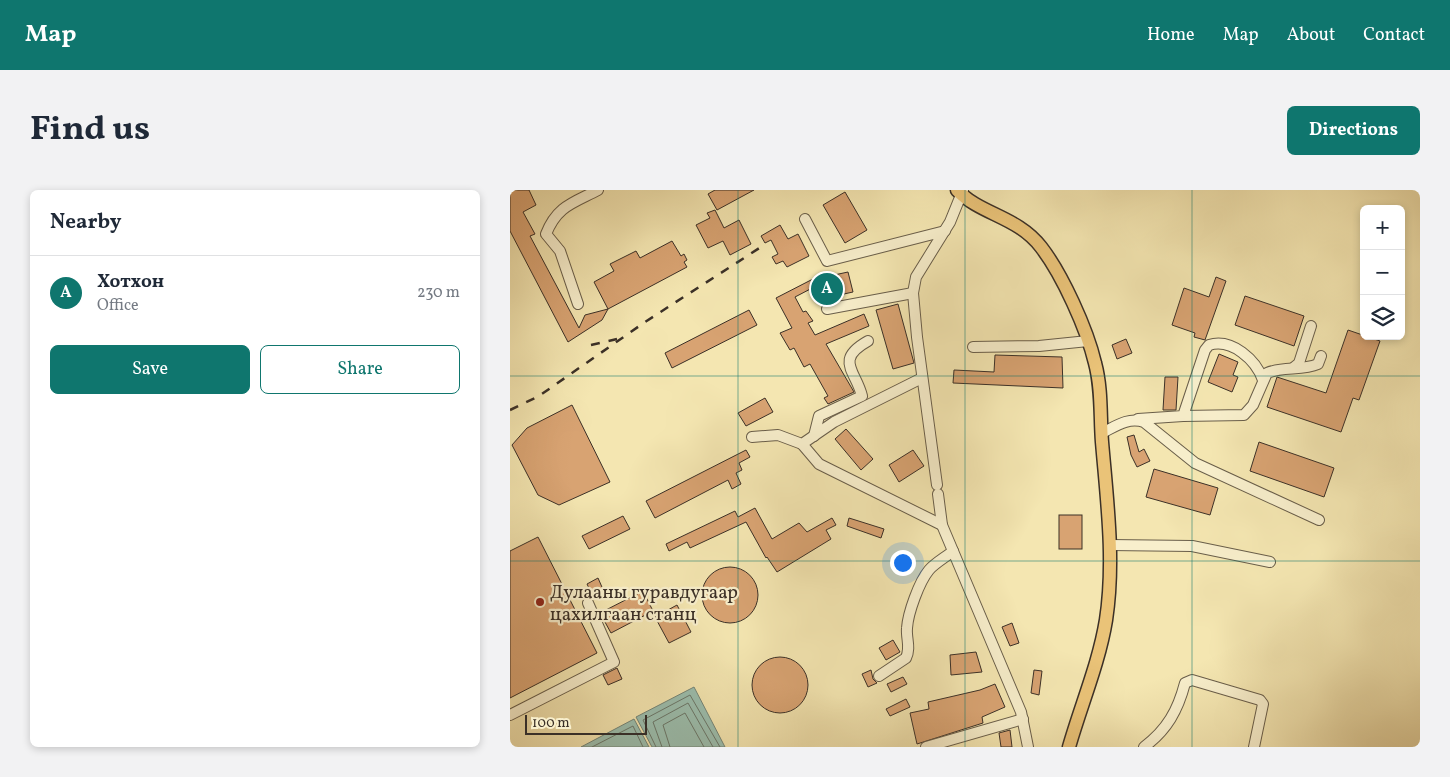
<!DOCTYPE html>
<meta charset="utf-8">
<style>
:root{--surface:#fff;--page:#f2f2f3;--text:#1f2937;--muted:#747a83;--line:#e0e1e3;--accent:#0f766e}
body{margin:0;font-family:Vollkorn,serif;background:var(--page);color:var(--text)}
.controls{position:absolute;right:15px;top:15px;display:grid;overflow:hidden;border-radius:8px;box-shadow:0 2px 8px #0003}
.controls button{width:45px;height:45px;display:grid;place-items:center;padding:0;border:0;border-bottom:1px solid var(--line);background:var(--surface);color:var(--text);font:25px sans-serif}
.scale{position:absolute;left:15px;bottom:12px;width:122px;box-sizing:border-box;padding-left:5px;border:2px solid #3b3027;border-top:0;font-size:14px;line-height:18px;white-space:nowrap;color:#3b3027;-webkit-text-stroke:4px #f8efcc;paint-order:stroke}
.you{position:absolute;left:392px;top:372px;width:18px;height:18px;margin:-12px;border:4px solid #fff;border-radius:50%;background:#1a73e8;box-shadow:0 0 0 8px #1a73e833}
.badge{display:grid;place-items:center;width:32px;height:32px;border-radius:50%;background:var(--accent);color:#fff;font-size:16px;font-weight:700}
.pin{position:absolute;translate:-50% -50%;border:2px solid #fff;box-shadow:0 1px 5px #0006}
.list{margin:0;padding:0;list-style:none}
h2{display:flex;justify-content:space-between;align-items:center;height:65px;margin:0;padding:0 20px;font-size:21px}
h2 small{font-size:16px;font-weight:400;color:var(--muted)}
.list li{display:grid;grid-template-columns:32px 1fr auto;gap:15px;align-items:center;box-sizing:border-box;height:75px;padding:0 20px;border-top:1px solid var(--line)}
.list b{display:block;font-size:19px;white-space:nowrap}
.list p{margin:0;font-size:16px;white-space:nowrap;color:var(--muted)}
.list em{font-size:16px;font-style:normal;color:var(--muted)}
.actions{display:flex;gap:10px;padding:15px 20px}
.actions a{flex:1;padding:11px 0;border:1px solid var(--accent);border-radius:8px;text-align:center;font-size:18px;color:var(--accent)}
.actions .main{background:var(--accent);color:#fff}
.icon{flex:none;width:28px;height:28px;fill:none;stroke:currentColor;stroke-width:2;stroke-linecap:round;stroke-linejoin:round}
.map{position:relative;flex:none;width:910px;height:557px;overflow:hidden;border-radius:8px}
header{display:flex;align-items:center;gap:30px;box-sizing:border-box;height:70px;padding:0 25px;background:var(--accent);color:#fff}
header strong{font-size:24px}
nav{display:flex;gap:28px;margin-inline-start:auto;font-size:18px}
.intro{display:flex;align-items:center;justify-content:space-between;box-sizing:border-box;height:120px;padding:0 30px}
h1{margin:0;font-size:35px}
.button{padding:12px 22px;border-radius:8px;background:var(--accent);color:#fff;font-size:18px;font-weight:700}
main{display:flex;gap:30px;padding:0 30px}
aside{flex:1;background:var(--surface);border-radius:8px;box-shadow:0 2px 8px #0003}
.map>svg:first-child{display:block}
.water{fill:#9cbfaf;stroke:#758679}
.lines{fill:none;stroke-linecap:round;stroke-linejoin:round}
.shore{stroke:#6c786b;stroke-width:1}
.building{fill:#d8a372;stroke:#3b3027}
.minor-casing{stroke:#695e4a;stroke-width:12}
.major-casing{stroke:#3b3027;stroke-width:15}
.minor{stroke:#f8efcc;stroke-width:10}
.major{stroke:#eac378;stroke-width:12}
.rail{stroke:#3b3027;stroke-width:2.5;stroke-dasharray:9 9;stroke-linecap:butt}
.grid{fill:none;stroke:#0f766e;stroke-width:1;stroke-opacity:0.55}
.poi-dot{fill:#8f2418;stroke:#f8efcc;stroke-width:2}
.labels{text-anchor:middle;stroke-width:4.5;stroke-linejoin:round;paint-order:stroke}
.poi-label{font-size:19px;fill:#3b3027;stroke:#f8efcc;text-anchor:start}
</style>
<header>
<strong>Map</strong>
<nav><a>Home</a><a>Map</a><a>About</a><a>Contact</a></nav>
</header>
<div class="intro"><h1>Find us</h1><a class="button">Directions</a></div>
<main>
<aside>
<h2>Nearby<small></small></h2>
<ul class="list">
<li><span class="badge">A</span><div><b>Хотхон</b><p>Office</p></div><em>230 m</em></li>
</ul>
<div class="actions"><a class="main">Save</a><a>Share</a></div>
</aside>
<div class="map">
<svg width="910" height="557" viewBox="0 0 910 557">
<rect width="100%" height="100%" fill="#f4e6b1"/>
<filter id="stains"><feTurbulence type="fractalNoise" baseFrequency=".004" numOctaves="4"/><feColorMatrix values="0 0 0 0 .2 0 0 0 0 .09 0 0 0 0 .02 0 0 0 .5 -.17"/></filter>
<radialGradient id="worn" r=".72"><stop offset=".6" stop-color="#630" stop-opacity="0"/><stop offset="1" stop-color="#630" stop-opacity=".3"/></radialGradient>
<g class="water">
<polygon points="184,497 215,557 142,557 126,527"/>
<polygon points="124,529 139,557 71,557"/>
</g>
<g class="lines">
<g class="shore">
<polyline points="82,557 123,536 133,557"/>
<polyline points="146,557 133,530 180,505 210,557"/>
<polyline points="152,557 143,532 178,513 203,557"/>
<polyline points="160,557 153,535 175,523 194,557"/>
</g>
</g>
<g class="building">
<polygon points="0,0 19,0 26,15 13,22 25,44 20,46 69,138 75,125 98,119 92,130 58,152 0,41"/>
<polygon points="205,0 244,0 207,20 198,4"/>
<polygon points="335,2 357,40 335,53 313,15"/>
<polygon points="205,20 214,38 229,30 241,54 220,65 213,51 198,58 186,35 200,28 197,23"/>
<polygon points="270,35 278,49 288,44 299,66 277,77 273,71 266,74 262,67 268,64 261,50 255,53 251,46"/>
<polygon points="162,51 171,66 174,64 177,70 174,72 177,77 98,119 84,92 104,81 100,74 126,61 130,68"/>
<polygon points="338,82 343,102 311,109 308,95 285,107 293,122 296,121 303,131 298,133 305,145 354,124 359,136 316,154 344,202 318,214 314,208 318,206 300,174 294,177 284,158 280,160 270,143 282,138 266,108 301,90"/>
<polygon points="706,87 716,91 695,150 684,147 685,143 662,135 674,98 699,107"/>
<polygon points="735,106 794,126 784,156 725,135"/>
<polygon points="388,114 404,173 383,179 366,120"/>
<polygon points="239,120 247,135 162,178 155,163"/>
<polygon points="838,140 870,151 849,210 843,208 831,242 757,217 767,187 816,203"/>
<polygon points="616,149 622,163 607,169 602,155"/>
<polygon points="709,164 728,172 723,185 728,187 722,202 698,192"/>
<polygon points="485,165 552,167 553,198 443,193 444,180 484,182"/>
<polygon points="655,187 668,187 666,220 653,220"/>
<polygon points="255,208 263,222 236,236 228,223"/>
<polygon points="62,215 100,292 49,315 28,305 2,255 17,238"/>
<polygon points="336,239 363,269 351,280 325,249"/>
<polygon points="624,245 629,262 634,259 640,271 627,277 621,265 617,247"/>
<polygon points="749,252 824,278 814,307 740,281"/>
<polygon points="236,260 240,267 229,273 232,280 226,283 231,294 222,299 218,290 145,328 136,311"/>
<polygon points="403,260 414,276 389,292 379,275"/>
<polygon points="644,279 708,298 700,325 636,307"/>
<polygon points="245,318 262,349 289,333 297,342 322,328 326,335 316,340 321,349 267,382 257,367 256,368 236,332 180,358 177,352 159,361 156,354 225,321 228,327"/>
<rect x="549" y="325" width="23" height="34"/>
<polygon points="113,326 120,339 79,359 72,346"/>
<polygon points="339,328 374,339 371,348 337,336"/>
<polygon points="28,347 87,463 0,508 0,361"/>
<circle cx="220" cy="405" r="28"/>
<polygon points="88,388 95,404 84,409 77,394"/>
<polygon points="133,401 143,421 101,443 90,423"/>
<polygon points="167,415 181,442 159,453 145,427"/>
<polygon points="502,433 509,453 500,456 492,437"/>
<polygon points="383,450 390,462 376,470 369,458"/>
<polygon points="466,462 472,482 441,485 440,465"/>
<circle cx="270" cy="495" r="28"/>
<polygon points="107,478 112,489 98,495 93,485"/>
<polygon points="361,480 363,489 367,493 358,497 352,484"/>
<polygon points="524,480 532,481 529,505 521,503"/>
<polygon points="393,487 397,494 381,502 377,494"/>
<polygon points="485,494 495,517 472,527 473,533 407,554 400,523 419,519 418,512 470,500"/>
<polygon points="396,509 400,517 380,526 376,519"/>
<polygon points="500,540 502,557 491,557 489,543"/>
</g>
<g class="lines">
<g class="minor-casing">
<g id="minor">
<polyline points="295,29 317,71 435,41"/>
<path d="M68 114 50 61 36 44C47 16 63 13 88 0"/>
<polyline points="317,119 403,103"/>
<polyline points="463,157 529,156 578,151"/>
<polyline points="783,178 789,173 801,136"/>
<path d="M673 226 734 225 743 215 757 183C773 176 792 181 808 174L811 166"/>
<path d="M628 229 673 226 695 160 699 155C722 148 746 170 753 190"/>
<path d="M592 243C606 236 618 227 634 232L685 273 809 330"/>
<path d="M304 246 309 226 352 206C346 181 324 170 358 151"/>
<polyline points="242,247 268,245 292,254 324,232 412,188"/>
<polyline points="292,254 309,274 432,335"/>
<polyline points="427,295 407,147 403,103 406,87 440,32 453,0"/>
<polyline points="428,304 432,335 511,522 518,557"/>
<polyline points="600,355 682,356 760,372"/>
<path d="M369 486 396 468C401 457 396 449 397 438 398 423 409 392 419 380 425 373 436 367 443 361"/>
<polyline points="0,525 104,472 78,413"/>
<polyline points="416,557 513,529"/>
<path d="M634 557C657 540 668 520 675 493L682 490 750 510 753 514 744 557"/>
</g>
</g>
<g class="major-casing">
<path id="major" d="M447 0C471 25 507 26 531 57 552 84 577 139 585 173 592 199 590 226 592 252 597 311 605 371 596 430 589 473 571 515 559 557"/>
</g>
<use href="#minor" class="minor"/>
<use href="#major" class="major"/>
<g class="rail">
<polyline points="81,155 107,149"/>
<polyline points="0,220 29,206 135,132 251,57"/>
</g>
</g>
<path class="grid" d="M228 0V557M455 0V557M682 0V557M0 186H910M0 371H910"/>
<circle class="poi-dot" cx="30" cy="412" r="5"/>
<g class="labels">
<g class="poi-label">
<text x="40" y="408">Дулааны гуравдугаар<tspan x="40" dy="22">цахилгаан станц</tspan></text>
</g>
</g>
<rect width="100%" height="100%" filter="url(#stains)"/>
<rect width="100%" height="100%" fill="url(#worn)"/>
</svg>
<div class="controls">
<button>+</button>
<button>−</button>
<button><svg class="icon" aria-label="layers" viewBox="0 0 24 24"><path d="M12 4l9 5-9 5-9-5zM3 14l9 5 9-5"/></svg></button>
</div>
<div class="scale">100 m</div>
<div class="you"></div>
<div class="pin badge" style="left:317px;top:99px">A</div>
</div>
</main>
